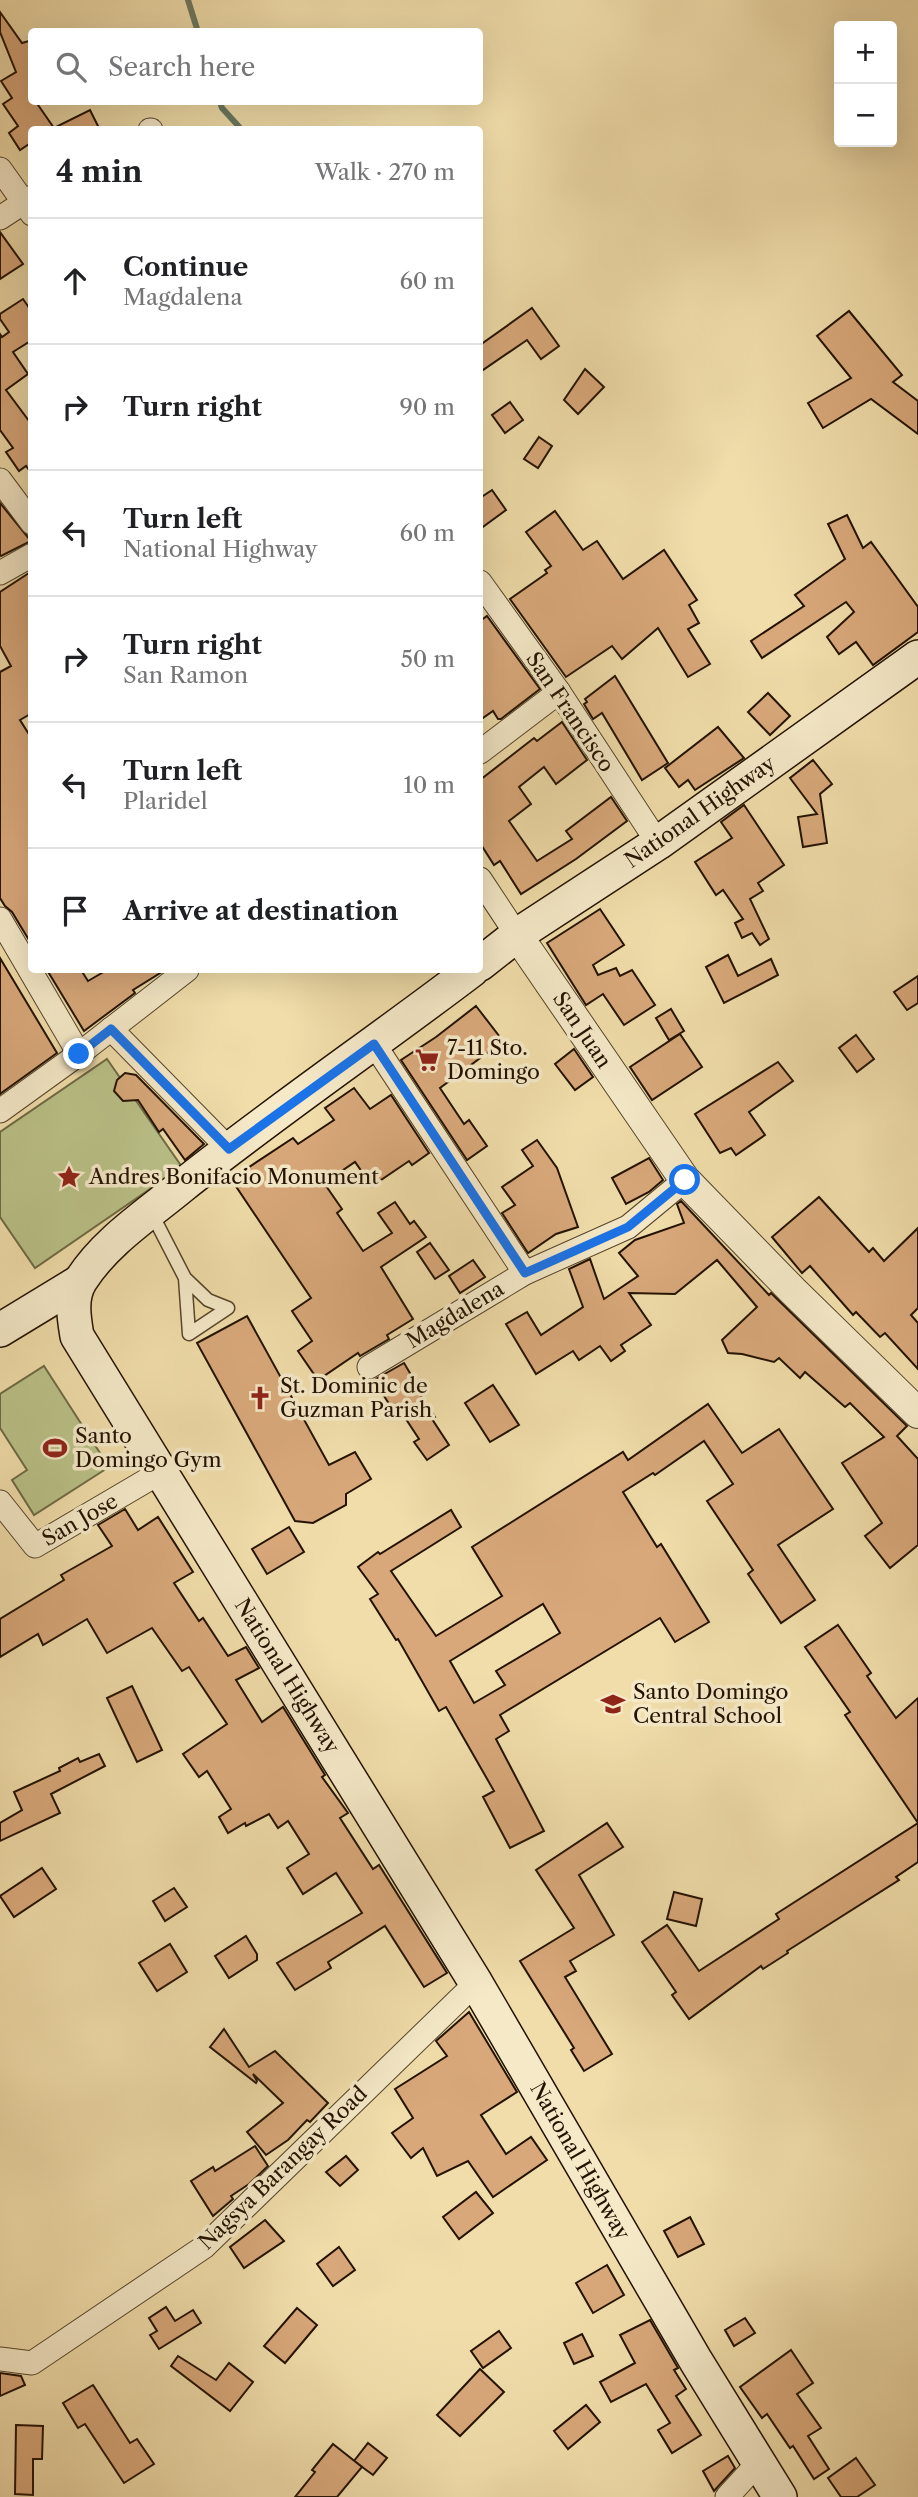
<!DOCTYPE html>
<meta charset="utf-8">
<style>
:root{--surface:#fff;--page:#f2f2f2;--text:#202124;--muted:#757577;--line:#e0e0e0}
body{margin:0;font-family:"Libre Caslon Text",serif;background:var(--page);color:var(--text)}
.controls{position:absolute;right:21px;top:21px;display:grid;overflow:hidden;border-radius:7px;box-shadow:0 7px 28px #0002}
.controls button{width:63px;height:63px;display:grid;place-items:center;padding:0;border:0;border-bottom:2px solid var(--line);background:var(--surface);color:var(--text);font:35px sans-serif}
.stop{position:absolute;width:21px;height:21px;margin:-16px;border:5px solid #1a73e8;border-radius:50%;background:#fff}
.stop.end{background:#1a73e8;border-color:#fff;box-shadow:0 2px 7px #0008}
.list{margin:0;padding:0;list-style:none}
h2{display:flex;justify-content:space-between;align-items:center;height:91px;margin:0;padding:0 28px;font-size:30px}
h2 small{font-size:23px;font-weight:400;color:var(--muted)}
.list li{display:grid;grid-template-columns:46px 1fr auto;gap:21px;align-items:center;box-sizing:border-box;height:126px;padding:0 28px;border-top:2px solid var(--line)}
.list b{display:block;font-size:26px;white-space:nowrap}
.list p{margin:0;font-size:23px;white-space:nowrap;color:var(--muted)}
.list em{font-size:23px;font-style:normal;color:var(--muted)}
.icon{flex:none;width:38px;height:38px;fill:none;stroke:currentColor;stroke-width:2;stroke-linecap:round;stroke-linejoin:round}
.map{position:relative;flex:none;width:918px;height:2497px;overflow:hidden}
.search{position:absolute;background:var(--surface);box-shadow:0 7px 28px #0002;left:28px;top:28px;width:455px;height:77px;display:flex;align-items:center;gap:18px;box-sizing:border-box;padding:0 24px;border-radius:7px;color:var(--muted);font-size:26px}
.panel{position:absolute;background:var(--surface);box-shadow:0 7px 28px #0002;left:28px;top:126px;width:455px;height:847px;border-radius:7px}
.map>svg:first-child{display:block}
.green{fill:#bac188;stroke:#6e6a44;stroke-width:2}
.lines{fill:none;stroke-linecap:round;stroke-linejoin:round}
.stream{stroke:#6b7962;stroke-width:6}
.building{fill:#d8a87a;stroke:#231201;stroke-width:2;fill-rule:evenodd}
.service-casing{stroke:#56452b;stroke-width:15}
.minor-casing{stroke:#56452b;stroke-width:25}
.tertiary-casing{stroke:#56452b;stroke-width:32}
.secondary-casing{stroke:#231201;stroke-width:36}
.service{stroke:#f5e9c8;stroke-width:12}
.minor{stroke:#f5e9c8;stroke-width:23}
.tertiary{stroke:#f5e9c8;stroke-width:30}
.secondary{stroke:#f5e9c8;stroke-width:33}
.route{stroke:#1a73e8;stroke-width:9}
.labels{text-anchor:middle;stroke-width:7;stroke-linejoin:round;paint-order:stroke}
.street-label{font-size:21px;fill:#231201;stroke:#f5e9c8}
.poi-label{font-size:21px;fill:#231201;stroke:#f5e9c8;text-anchor:start}
</style>
<div class="map">
<svg width="918" height="2497" viewBox="0 0 918 2497">
<rect width="100%" height="100%" fill="#f0ddaa"/>
<filter id="stains"><feTurbulence type="fractalNoise" baseFrequency=".00286" numOctaves="4"/><feColorMatrix values="0 0 0 0 .2 0 0 0 0 .09 0 0 0 0 .02 0 0 0 .5 -.17"/></filter>
<radialGradient id="worn" r=".72"><stop offset=".6" stop-color="#630" stop-opacity="0"/><stop offset="1" stop-color="#630" stop-opacity=".3"/></radialGradient>
<g class="green">
<polygon points="107,1059 182,1167 35,1268 0,1217 0,1132"/>
<polygon points="44,1366 109,1467 34,1515 12,1480 27,1470 0,1428 0,1394"/>
</g>
<g class="lines">
<g class="stream">
<polyline points="188,0 198,32"/>
<polyline points="220,102 222,108 242,130"/>
</g>
</g>
<g class="building">
<polygon points="0,12 22,43 32,40 32,102 36,102 54,128 90,110 100,130 32,130 32,142 20,150 9,133 18,126 3,104 12,98 1,81 16,72 0,32"/>
<polygon points="0,232 23,264 0,279"/>
<polygon points="23,299 32,312 32,340 13,352 28,374 6,390 32,425 32,474 26,466 19,471 6,452 13,448 0,430 0,334 2,337 9,332 0,319 0,314"/>
<polygon points="532,308 559,346 541,359 527,340 480,372 480,345"/>
<polygon points="849,311 902,375 893,382 918,401 918,434 871,399 823,428 808,403 851,378 817,336"/>
<polygon points="585,369 604,387 578,414 564,400"/>
<polygon points="510,402 523,420 505,433 492,415"/>
<polygon points="539,437 552,446 538,468 524,459"/>
<polygon points="492,490 506,510 480,529 480,498"/>
<polygon points="0,503 31,541 1,556 0,555"/>
<polygon points="555,511 583,550 597,541 623,579 664,550 697,600 689,605 699,623 688,629 710,664 688,677 658,628 622,659 612,646 566,677 510,599 547,573 545,570 551,566 526,532"/>
<polygon points="847,515 863,548 871,542 918,607 918,632 873,665 856,642 839,654 827,637 854,612 846,602 762,658 751,641 804,606 795,595 845,559 828,524"/>
<polygon points="32,571 32,713 20,720 32,739 32,945 12,912 5,906 0,898 0,672 11,666 0,646 0,592"/>
<polygon points="487,616 540,689 501,719 498,719 493,711 480,720 480,621"/>
<polygon points="615,676 668,763 642,780 602,713 593,719 584,704 587,702 585,699"/>
<polygon points="768,693 790,716 770,735 748,712"/>
<polygon points="562,722 587,760 556,784 544,767 519,787 531,804 509,821 537,861 572,839 566,831 611,797 627,821 576,859 521,894 500,861 494,865 480,843 480,780 534,738 537,741"/>
<polygon points="718,727 744,758 695,790 688,780 679,787 665,768"/>
<polygon points="813,760 832,784 820,794 827,843 803,847 798,817 817,814 790,778"/>
<polygon points="744,805 784,865 758,883 763,891 750,899 769,939 760,945 752,933 742,938 735,923 743,919 723,890 716,895 695,862 732,838 721,822"/>
<polygon points="600,909 624,945 593,965 598,975 616,968 620,976 632,970 655,1005 624,1025 603,994 586,1005 547,943"/>
<polygon points="728,955 738,976 771,959 778,975 724,1003 706,967"/>
<polygon points="0,958 57,1053 0,1094"/>
<polygon points="47,970 81,970 88,981 107,970 165,970 133,990 135,993 84,1031"/>
<polygon points="918,976 918,1003 907,1010 894,992"/>
<polygon points="476,1006 503,1041 440,1088 464,1124 469,1120 487,1146 467,1160 401,1060 436,1037"/>
<polygon points="671,1009 684,1031 669,1040 656,1018"/>
<polygon points="680,1034 702,1067 652,1100 630,1067"/>
<polygon points="856,1035 874,1059 857,1072 839,1048"/>
<polygon points="574,1049 593,1077 575,1090 555,1064"/>
<polygon points="778,1062 793,1081 749,1112 765,1135 736,1155 731,1148 720,1153 695,1114"/>
<polygon points="125,1073 136,1075 204,1144 185,1160 163,1129 159,1132 138,1100 123,1101 114,1091 117,1080"/>
<polygon points="354,1088 370,1109 391,1095 429,1153 412,1165 409,1161 372,1186 355,1162 324,1183 342,1209 337,1213 363,1251 392,1233 378,1213 395,1202 410,1224 414,1221 426,1237 381,1267 413,1319 387,1335 389,1339 360,1356 358,1353 318,1380 298,1351 312,1341 292,1311 311,1298 231,1179 293,1138 298,1144 334,1120 325,1108"/>
<polygon points="537,1140 557,1168 578,1227 556,1234 528,1253 502,1213 515,1205 502,1187 533,1166 522,1150"/>
<polygon points="649,1158 663,1180 649,1192 626,1204 612,1178"/>
<polygon points="819,1197 869,1252 873,1248 884,1261 918,1228 918,1308 911,1315 918,1323 918,1369 885,1333 880,1337 856,1312 853,1315 810,1266 802,1273 772,1237"/>
<polygon points="681,1201 769,1295 771,1293 907,1426 897,1436 918,1459 918,1545 890,1568 865,1536 882,1523 842,1463 884,1437 850,1403 845,1407 805,1372 800,1378 779,1358 774,1362 742,1354 728,1353 722,1340 757,1307 717,1260 675,1294 629,1293 651,1325 621,1345 625,1351 611,1361 600,1346 579,1360 573,1351 536,1374 506,1324 527,1312 541,1335 583,1307 569,1269 590,1259 604,1299 638,1276 619,1253 635,1240 684,1223 677,1204"/>
<polygon points="430,1243 449,1270 435,1279 417,1252"/>
<polygon points="473,1260 485,1277 460,1293 449,1276"/>
<polygon points="247,1316 329,1465 355,1452 371,1479 346,1494 346,1505 313,1523 295,1521 197,1343"/>
<polygon points="404,1363 420,1390 418,1391 435,1417 432,1419 449,1445 427,1460 414,1442 419,1439 396,1404 391,1407 374,1380"/>
<polygon points="493,1385 519,1425 490,1442 465,1403"/>
<path d="M708 1404 742 1453 779 1429 833 1509 778 1545 815 1600 781 1623 748 1574 753 1570 707 1501 733 1484 704 1441 655 1475 653 1473 623 1492 657 1547 661 1544 709 1622 675 1642 660 1618 500 1715 509 1731 496 1739 544 1831 510 1848 483 1797 494 1791 446 1707 439 1711 398 1639 396 1640 370 1599 378 1594 358 1567 378 1552 380 1554 451 1510 461 1527 391 1571 436 1636 502 1596 472 1547 623 1452 628 1460ZM543 1604 560 1633 496 1671 505 1685 474 1703 450 1661Z"/>
<polygon points="125,1509 138,1530 158,1517 193,1572 174,1583 199,1621 203,1618 228,1656 246,1647 259,1668 236,1680 262,1722 283,1707 325,1775 322,1777 348,1813 340,1818 373,1869 379,1865 447,1973 424,1987 385,1926 328,1962 331,1968 295,1990 277,1963 362,1913 336,1873 303,1894 287,1868 309,1854 288,1821 278,1828 269,1814 246,1826 245,1823 228,1833 219,1817 231,1809 207,1771 199,1777 183,1754 227,1724 189,1667 182,1671 152,1628 107,1653 87,1619 43,1645 38,1634 0,1657 0,1619 64,1580 61,1575 112,1546 98,1525"/>
<polygon points="289,1527 304,1552 267,1574 252,1549"/>
<polygon points="838,1625 871,1673 867,1676 896,1718 918,1698 918,1862 896,1877 899,1880 787,1951 788,1953 763,1969 761,1966 689,2019 672,1995 676,1992 642,1942 667,1925 699,1971 779,1919 776,1914 918,1823 845,1715 850,1712 805,1647"/>
<polygon points="132,1686 162,1750 137,1762 107,1698"/>
<polygon points="99,1754 105,1766 51,1794 60,1813 0,1841 0,1823 22,1810 14,1792 60,1771 59,1768 78,1758 80,1762"/>
<polygon points="607,1823 623,1847 579,1875 614,1935 570,1961 576,1971 565,1977 612,2054 584,2071 571,2050 574,2048 520,1961 574,1928 536,1870"/>
<polygon points="42,1868 56,1889 14,1917 0,1896"/>
<polygon points="174,1888 187,1907 165,1921 153,1901"/>
<polygon points="674,1892 702,1899 696,1926 667,1919"/>
<polygon points="246,1936 257,1954 257,1960 229,1978 215,1956"/>
<polygon points="170,1944 187,1972 157,1991 139,1963"/>
<polygon points="469,2012 517,2092 481,2115 506,2154 531,2137 547,2160 493,2197 468,2161 437,2176 423,2148 411,2158 392,2133 413,2118 395,2089 447,2056 436,2041"/>
<polygon points="224,2029 249,2067 275,2051 328,2103 310,2122 307,2120 288,2140 266,2155 247,2132 283,2103 253,2074 257,2081 256,2083 210,2047"/>
<polygon points="255,2146 268,2166 249,2184 231,2196 233,2199 213,2216 191,2181 213,2167 215,2171"/>
<polygon points="346,2156 358,2170 340,2186 326,2172"/>
<polygon points="476,2192 493,2213 459,2239 443,2217"/>
<polygon points="690,2217 704,2244 678,2257 664,2231"/>
<polygon points="265,2220 284,2241 244,2268 230,2247"/>
<polygon points="339,2247 355,2270 333,2286 317,2264"/>
<polygon points="607,2265 624,2295 593,2313 576,2283"/>
<polygon points="166,2307 175,2321 193,2310 201,2323 159,2349 150,2335 157,2331 149,2318"/>
<polygon points="297,2308 317,2325 285,2363 264,2346"/>
<polygon points="745,2318 755,2333 734,2346 725,2330"/>
<polygon points="650,2320 678,2368 674,2370 686,2389 676,2396 701,2435 672,2453 658,2430 670,2423 646,2384 611,2402 600,2382 635,2363 620,2335"/>
<polygon points="499,2331 511,2348 483,2368 471,2351"/>
<polygon points="582,2334 593,2356 574,2364 564,2343"/>
<polygon points="791,2350 813,2383 797,2394 821,2428 808,2436 829,2469 814,2479 793,2446 790,2448 767,2414 762,2418 740,2387"/>
<polygon points="178,2356 216,2380 229,2363 253,2382 230,2411 171,2366"/>
<polygon points="480,2369 504,2392 460,2436 437,2415"/>
<polygon points="0,2373 21,2376 25,2385 0,2396"/>
<polygon points="93,2385 130,2443 137,2439 154,2464 124,2483 85,2424 78,2428 63,2403"/>
<polygon points="586,2405 600,2422 568,2449 554,2431"/>
<polygon points="16,2425 43,2426 42,2459 33,2459 33,2495 15,2494"/>
<polygon points="368,2443 387,2458 373,2475 354,2461"/>
<polygon points="333,2444 362,2467 337,2497 295,2497 315,2472 312,2470"/>
<polygon points="728,2456 735,2468 714,2491 703,2471"/>
<polygon points="856,2458 875,2485 857,2497 841,2497 828,2478"/>
</g>
<g class="lines">
<g class="service-casing">
<polyline id="service" points="151,1212 185,1278 208,1300 228,1308 189,1334 185,1278"/>
</g>
<g class="minor-casing">
<g id="minor">
<polyline points="150,130 151,130"/>
<polyline points="0,169 32,214"/>
<polyline points="0,218 32,197"/>
<polyline points="0,480 32,523"/>
<polyline points="0,573 32,555"/>
<polyline points="480,582 559,692 658,843"/>
<polyline points="480,752 559,692"/>
<polyline points="480,879 517,935"/>
<polyline points="0,919 79,1054"/>
<polyline points="111,1029 229,1149"/>
<polyline points="374,1044 525,1273"/>
<polyline points="0,1111 79,1054 187,970"/>
<polyline points="369,1367 525,1273 628,1227 685,1180"/>
<polyline points="0,1502 35,1546 161,1472"/>
<polyline points="0,2359 32,2363 204,2247 476,1983"/>
<polyline points="727,2497 759,2462"/>
</g>
</g>
<g class="tertiary-casing">
<polyline id="tertiary" points="517,935 685,1180 793,1291 918,1413"/>
</g>
<g class="secondary-casing">
<g id="secondary">
<polyline points="480,964 517,935 658,843 918,657"/>
<path d="M472 970C376 1043 276 1111 182 1186 147 1215 106 1241 81 1280 70 1297 74 1318 77 1336L476 1983 696 2361 780 2497"/>
<polyline points="0,1330 79,1282"/>
</g>
</g>
<use href="#service" class="service"/>
<use href="#minor" class="minor"/>
<use href="#tertiary" class="tertiary"/>
<use href="#secondary" class="secondary"/>
</g>
<g class="lines">
<polyline class="route" points="79,1054 111,1029 229,1149 374,1044 525,1273 628,1227 685,1180"/>
</g>
<defs>
<g id="supermarket-bare" transform="scale(1.89)"><path d="M-6-5.5h2.5l.6 2H6L4.5 2H-2.5L-4.4-4H-6ZM-1.5 3.2a1.3 1.3 0 1 0 .1 0ZM3 3.2a1.3 1.3 0 1 0 .1 0Z" fill="#8f2418" stroke="#f5e9c8" stroke-width="2.5" paint-order="stroke"/></g>
<g id="sight-bare" transform="scale(1.89)"><path d="M0-6L1.8-2.2L6-1.7L2.9 1.2L3.7 5.4L0 3.3L-3.7 5.4L-2.9 1.2L-6-1.7L-1.8-2.2Z" fill="#8f2418" stroke="#f5e9c8" stroke-width="2.5" paint-order="stroke"/></g>
<g id="church-bare" transform="scale(1.89)"><path d="M-1.2-6h2.4v3.5h3.3v2.4h-3.3V6h-2.4V-.1h-3.3v-2.4h3.3Z" fill="#8f2418" stroke="#f5e9c8" stroke-width="2.5" paint-order="stroke"/></g>
<g id="stadium-bare" transform="scale(1.89)"><path d="M0-5a6.5 5 0 1 0 0 10a6.5 5 0 1 0 0-10ZM-3.5-1.8h7v3.6h-7Z" fill="#8f2418" stroke="#f5e9c8" stroke-width="2.5" paint-order="stroke"/></g>
<g id="school-bare" transform="scale(1.89)"><path d="M0-5L7-2L0 1L-7-2ZM-4 1L0 2.5L4 1V4Q0 6-4 4Z" fill="#8f2418" stroke="#f5e9c8" stroke-width="2.5" paint-order="stroke"/></g>
</defs>
<g fill-rule="evenodd">
<use href="#supermarket-bare" x="427" y="1060"/>
<use href="#sight-bare" x="69" y="1177"/>
<use href="#church-bare" x="260" y="1398"/>
<use href="#stadium-bare" x="55" y="1448"/>
<use href="#school-bare" x="613" y="1704"/>
</g>
<g class="labels">
<g class="street-label">
<text transform="translate(570 712) rotate(56)" y="7">San Francisco</text>
<text transform="translate(700 812) rotate(-35)" y="7">National Highway</text>
<text transform="translate(582 1030) rotate(56)" y="7">San Juan</text>
<text transform="translate(455 1315) rotate(-31)" y="7">Magdalena</text>
<text transform="translate(80 1520) rotate(-30)" y="7">San Jose</text>
<text transform="translate(287 1676) rotate(58)" y="7">National Highway</text>
<text transform="translate(580 2161) rotate(60)" y="7">National Highway</text>
<text transform="translate(283 2168) rotate(-44)" y="7">Nagsya Barangay Road</text>
</g>
<g class="poi-label">
<text x="447" y="1055">7-11 Sto.<tspan x="447" dy="24">Domingo</tspan></text>
<text x="89" y="1184">Andres Bonifacio Monument</text>
<text x="280" y="1393">St. Dominic de<tspan x="280" dy="24">Guzman Parish</tspan></text>
<text x="75" y="1443">Santo<tspan x="75" dy="24">Domingo Gym</tspan></text>
<text x="633" y="1699">Santo Domingo<tspan x="633" dy="24">Central School</tspan></text>
</g>
</g>
<rect width="100%" height="100%" filter="url(#stains)"/>
<rect width="100%" height="100%" fill="url(#worn)"/>
</svg>
<div class="controls">
<button>+</button>
<button>−</button>
</div>
<div class="stop" style="left:685px;top:1180px"></div>
<div class="stop end" style="left:79px;top:1054px"></div>
<div class="search"><svg class="icon" aria-label="search" viewBox="0 0 24 24"><circle cx="10" cy="10" r="6"/><path d="M15 15l6 6"/></svg>Search here</div>
<section class="panel">
<h2>4 min<small>Walk · 270 m</small></h2>
<ul class="list">
<li><svg class="icon" aria-label="ahead" viewBox="0 0 24 24"><path d="M12 20V5M6 11l6-6 6 6"/></svg><div><b>Continue</b><p>Magdalena</p></div><em>60 m</em></li>
<li><svg class="icon" aria-label="right" viewBox="0 0 24 24"><path d="M7 20v-9h11M14 6l5 5-5 5"/></svg><div><b>Turn right</b></div><em>90 m</em></li>
<li><svg class="icon" aria-label="left" viewBox="0 0 24 24"><path d="M17 20v-9H6M10 6l-5 5 5 5"/></svg><div><b>Turn left</b><p>National Highway</p></div><em>60 m</em></li>
<li><svg class="icon" aria-label="right" viewBox="0 0 24 24"><path d="M7 20v-9h11M14 6l5 5-5 5"/></svg><div><b>Turn right</b><p>San Ramon</p></div><em>50 m</em></li>
<li><svg class="icon" aria-label="left" viewBox="0 0 24 24"><path d="M17 20v-9H6M10 6l-5 5 5 5"/></svg><div><b>Turn left</b><p>Plaridel</p></div><em>10 m</em></li>
<li><svg class="icon" aria-label="arrive" viewBox="0 0 24 24"><path d="M6 21V4h12l-3 4 3 4H6"/></svg><div><b>Arrive at destination</b></div></li>
</ul>
</section>
</div>
